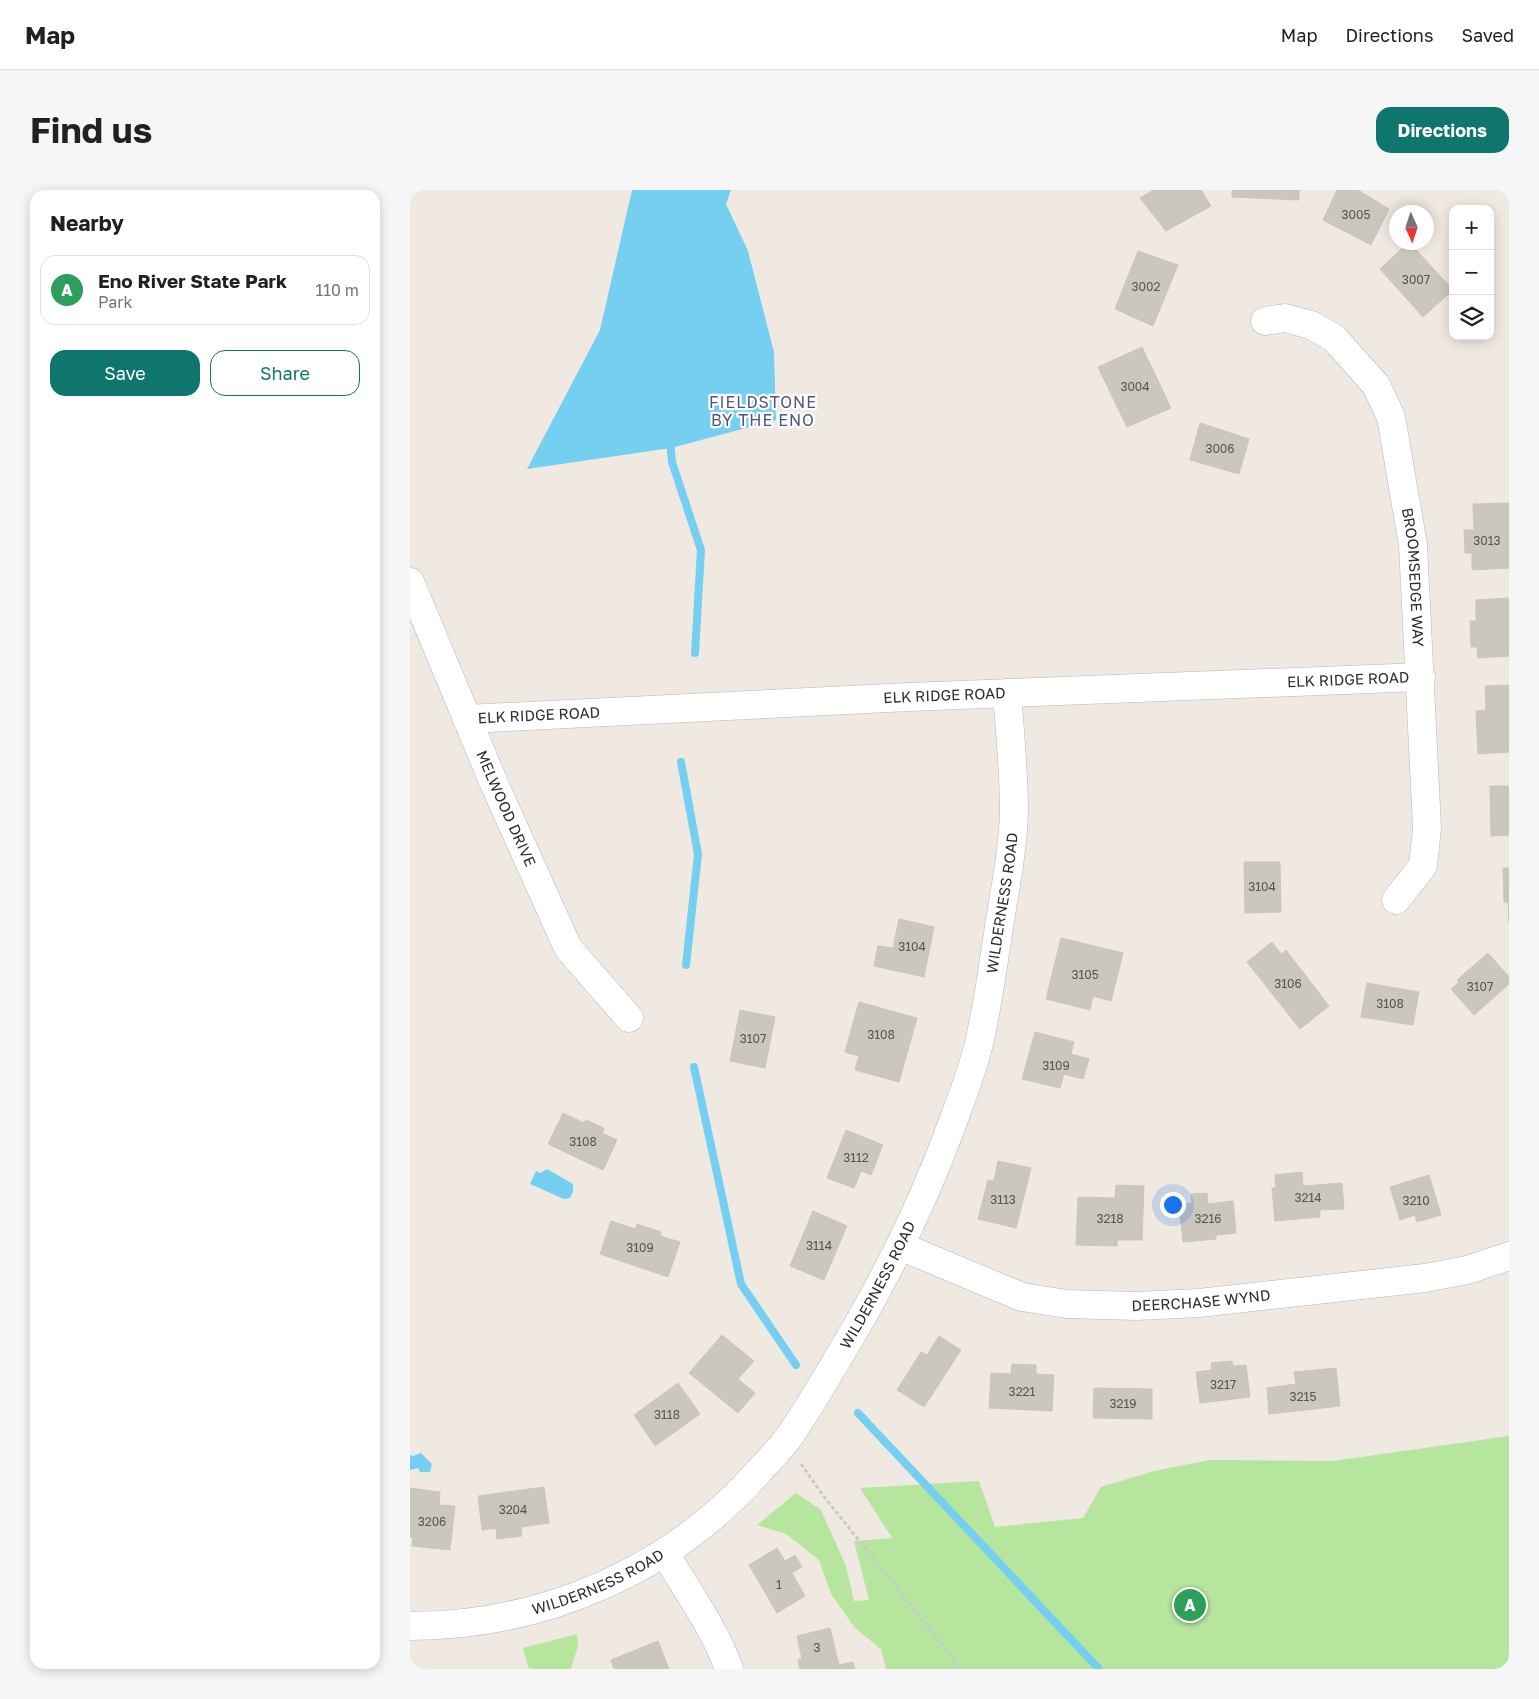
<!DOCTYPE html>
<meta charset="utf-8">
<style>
:root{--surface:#fff;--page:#f6f6f6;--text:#202124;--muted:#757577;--line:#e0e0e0;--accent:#0f766e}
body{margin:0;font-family:"Golos Text",sans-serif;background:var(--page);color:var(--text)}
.controls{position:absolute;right:15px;top:15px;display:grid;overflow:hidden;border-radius:10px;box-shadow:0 2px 12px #0003}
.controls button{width:45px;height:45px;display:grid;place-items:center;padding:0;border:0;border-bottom:1px solid var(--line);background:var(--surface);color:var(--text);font:25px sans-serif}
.compass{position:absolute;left:979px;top:15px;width:45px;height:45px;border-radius:50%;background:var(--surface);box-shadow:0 2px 12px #0003;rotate:177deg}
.you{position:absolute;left:762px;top:1014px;width:18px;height:18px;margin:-12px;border:4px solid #fff;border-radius:50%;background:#1a73e8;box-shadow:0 0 0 8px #1a73e833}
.badge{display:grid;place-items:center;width:32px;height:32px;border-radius:50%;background:var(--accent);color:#fff;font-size:16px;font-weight:700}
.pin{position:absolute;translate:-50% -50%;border:2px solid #fff;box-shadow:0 1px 5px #0006}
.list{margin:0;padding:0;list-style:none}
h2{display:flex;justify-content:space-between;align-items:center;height:65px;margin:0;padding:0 20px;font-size:21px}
h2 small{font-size:16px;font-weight:400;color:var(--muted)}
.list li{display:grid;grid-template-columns:32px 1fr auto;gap:15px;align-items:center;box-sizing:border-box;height:70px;margin:0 10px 10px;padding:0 10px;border:1px solid var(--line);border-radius:15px}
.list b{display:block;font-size:19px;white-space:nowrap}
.list p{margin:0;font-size:16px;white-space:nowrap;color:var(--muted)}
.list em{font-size:16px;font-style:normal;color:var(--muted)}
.actions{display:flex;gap:10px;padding:15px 20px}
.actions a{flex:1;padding:11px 0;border:1px solid var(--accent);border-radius:15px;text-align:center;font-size:18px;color:var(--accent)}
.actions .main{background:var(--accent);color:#fff}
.icon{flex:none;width:28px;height:28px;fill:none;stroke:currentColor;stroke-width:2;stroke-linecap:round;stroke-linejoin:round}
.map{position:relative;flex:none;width:1099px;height:1479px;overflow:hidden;border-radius:15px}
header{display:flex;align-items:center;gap:30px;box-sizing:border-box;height:70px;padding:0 25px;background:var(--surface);border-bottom:1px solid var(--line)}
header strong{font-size:24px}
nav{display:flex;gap:28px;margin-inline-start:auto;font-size:18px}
.intro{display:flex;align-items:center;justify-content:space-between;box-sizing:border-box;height:120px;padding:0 30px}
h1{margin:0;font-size:35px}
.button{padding:12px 22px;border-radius:15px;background:var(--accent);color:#fff;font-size:18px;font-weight:700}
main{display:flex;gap:30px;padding:0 30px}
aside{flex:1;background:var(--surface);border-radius:15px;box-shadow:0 2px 12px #0003}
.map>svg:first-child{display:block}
.green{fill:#b6e59e}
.water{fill:#75cff0}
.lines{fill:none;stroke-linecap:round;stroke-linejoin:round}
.stream{stroke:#75cff0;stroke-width:8}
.building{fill:#cbc7bf;stroke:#cbc5ba}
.minor-casing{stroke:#b4b7c1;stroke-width:29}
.path{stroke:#c9c9c9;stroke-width:3;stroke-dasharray:4 2.5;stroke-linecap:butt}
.minor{stroke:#fff;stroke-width:28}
.labels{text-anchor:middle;stroke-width:4.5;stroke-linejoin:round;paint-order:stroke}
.number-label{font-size:12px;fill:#555452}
.street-label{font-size:15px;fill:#2e2e2e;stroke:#fff}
.neighbourhood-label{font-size:16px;letter-spacing:1px;fill:#4d5680;stroke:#fff}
</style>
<header>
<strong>Map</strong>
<nav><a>Map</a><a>Directions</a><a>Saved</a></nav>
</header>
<div class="intro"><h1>Find us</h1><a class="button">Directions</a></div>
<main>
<aside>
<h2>Nearby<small></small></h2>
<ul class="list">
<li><span class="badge" style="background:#2e9e5b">A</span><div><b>Eno River State Park</b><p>Park</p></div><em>110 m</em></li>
</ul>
<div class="actions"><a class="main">Save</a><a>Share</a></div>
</aside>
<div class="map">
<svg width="1099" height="1479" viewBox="0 0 1099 1479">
<rect width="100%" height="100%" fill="#efe9e1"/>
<g class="green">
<polygon points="1099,1246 1099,1479 476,1479 471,1459 445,1438 421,1404 409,1370 376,1344 347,1335 386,1303 411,1320 436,1376 444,1411 459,1410 444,1351 482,1348 450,1298 569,1291 585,1337 673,1328 691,1297 744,1281 800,1270 923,1271"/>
<polygon points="167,1444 168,1456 161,1479 119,1479 113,1458"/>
</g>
<g class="water">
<polygon points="222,0 321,0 316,14 338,61 364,162 366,230 261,258 117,279 190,140"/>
<polygon points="137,979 163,994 163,1002 160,1008 154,1009 120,994 126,981 130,983"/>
<polygon points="11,1263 22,1274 20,1282 10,1282 8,1278 0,1280 0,1265 3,1266"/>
</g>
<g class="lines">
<g class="stream">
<polyline points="260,250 262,272 291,360 285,463"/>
<polyline points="271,572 288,664 276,775"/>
<polyline points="284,877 331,1094 386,1175"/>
<polyline points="448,1223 689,1479"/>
</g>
</g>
<g class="building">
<polygon points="744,0 791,0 801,16 756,41 730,8"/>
<polygon points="822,0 889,0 889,10 822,7"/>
<polygon points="927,0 948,0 979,19 961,55 913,30"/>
<polygon points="999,52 1043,100 1013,127 970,79"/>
<polygon points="728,61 768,75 743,136 705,119"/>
<polygon points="732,157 761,218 717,237 688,177"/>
<polygon points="790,233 839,249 829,284 780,270"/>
<polygon points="1099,313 1099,378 1062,380 1062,363 1055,363 1054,340 1064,340 1063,314"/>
<polygon points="1099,408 1099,466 1068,468 1067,457 1061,457 1060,431 1066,431 1066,410"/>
<polygon points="1099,495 1099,562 1068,564 1066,521 1076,520 1075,496"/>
<polygon points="1080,596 1099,596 1099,645 1081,646"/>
<polygon points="834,672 870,672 871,722 835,723"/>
<polygon points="1093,678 1099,678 1099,732 1098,712 1094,712"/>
<polygon points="489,729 524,737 514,787 464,776 468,756 483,758"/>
<polygon points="651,748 713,763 701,811 683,806 680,820 636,809"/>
<polygon points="862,752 871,764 876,760 919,816 890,839 837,772"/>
<polygon points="1078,763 1099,787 1099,794 1064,825 1041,799 1049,792 1047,790"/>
<polygon points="957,793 1009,802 1003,835 951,827"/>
<polygon points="449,812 507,828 489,892 445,880 449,866 435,862"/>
<polygon points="330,820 365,827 355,878 320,871"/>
<polygon points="625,842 664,852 661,864 679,869 673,889 654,884 650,898 612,889"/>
<polygon points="153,923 174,933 176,930 194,938 192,943 207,950 193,980 138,954"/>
<polygon points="436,940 473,955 461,985 451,981 444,998 417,988"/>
<polygon points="588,971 621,978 606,1038 568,1029 578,990 584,991"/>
<polygon points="892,982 893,996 932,993 934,1019 910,1020 910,1027 865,1031 862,998 866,998 865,985"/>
<polygon points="1019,985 1031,1025 1007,1032 1005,1025 990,1030 980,997"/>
<polygon points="706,995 734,996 732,1050 707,1050 707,1056 666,1055 668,1007 705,1008"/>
<polygon points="797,1003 798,1014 823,1011 826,1043 806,1045 806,1049 773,1052 769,1015 782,1013 781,1004"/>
<polygon points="403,1021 437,1036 414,1090 380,1076"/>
<polygon points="201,1031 225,1039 227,1034 251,1042 250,1046 270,1052 258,1087 190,1064"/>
<polygon points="312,1145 344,1171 328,1189 345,1203 328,1223 279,1183"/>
<polygon points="529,1146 551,1160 514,1217 487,1200 511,1162 517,1165"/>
<polygon points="822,1171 823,1176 836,1175 840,1207 790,1213 786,1182 802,1180 801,1173"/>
<polygon points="602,1174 626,1175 626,1184 644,1185 642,1221 579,1218 581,1183 601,1184"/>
<polygon points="926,1178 930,1216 859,1224 857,1198 886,1194 884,1182"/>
<polygon points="268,1193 290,1224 245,1256 224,1225"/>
<polygon points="684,1198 742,1199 742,1229 683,1228"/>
<polygon points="134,1297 139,1333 111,1337 112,1346 87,1349 86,1338 72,1340 68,1306"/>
<polygon points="0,1298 30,1302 29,1315 45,1316 40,1360 2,1356 3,1348 0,1347"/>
<polygon points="367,1358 375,1371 385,1365 392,1377 382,1383 395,1406 367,1423 339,1375"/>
<polygon points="420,1438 429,1475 443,1472 445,1479 390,1479 388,1470 392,1469 387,1446"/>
<polygon points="248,1451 259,1479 204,1479 201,1470"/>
</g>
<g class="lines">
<g class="minor-casing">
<g id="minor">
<path id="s1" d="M855 131 875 128 901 135 924 148 966 195 981 227 1003 355 1017 638 1013 676 986 710"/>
<path id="s2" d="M0 392 86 598 158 758 219 828"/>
<path id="s3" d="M57 529 499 507 1011 487"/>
<path id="s4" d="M490 1056 612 1107 657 1114 726 1116 789 1113 1015 1088 1057 1080 1099 1066"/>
<path d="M255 1363C277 1401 304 1437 319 1479"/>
<path id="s5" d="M0 1436C133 1436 263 1380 350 1280 360 1269 371 1258 379 1247 403 1212 425 1173 447 1136 485 1070 518 1001 544 929 553 904 563 879 569 853 578 815 583 776 589 737 595 699 603 660 604 621 604 582 600 542 597 503"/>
</g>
</g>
<polyline class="path" points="391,1274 415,1308 535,1458 549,1479"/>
<use href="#minor" class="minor"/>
</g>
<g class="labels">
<g class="number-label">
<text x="946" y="29">3005</text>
<text x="1006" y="94">3007</text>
<text x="736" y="101">3002</text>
<text x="725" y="201">3004</text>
<text x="810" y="263">3006</text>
<text x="1077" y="355">3013</text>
<text x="852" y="701">3104</text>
<text x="502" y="761">3104</text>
<text x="675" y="789">3105</text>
<text x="878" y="798">3106</text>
<text x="1070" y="801">3107</text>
<text x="980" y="818">3108</text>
<text x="471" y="849">3108</text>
<text x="343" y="853">3107</text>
<text x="646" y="880">3109</text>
<text x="173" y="956">3108</text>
<text x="446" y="972">3112</text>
<text x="898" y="1012">3214</text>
<text x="593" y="1014">3113</text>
<text x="1006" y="1015">3210</text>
<text x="700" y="1033">3218</text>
<text x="798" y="1033">3216</text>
<text x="409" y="1060">3114</text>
<text x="230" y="1062">3109</text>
<text x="813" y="1199">3217</text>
<text x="612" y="1206">3221</text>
<text x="893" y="1211">3215</text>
<text x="713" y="1218">3219</text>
<text x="257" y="1229">3118</text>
<text x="103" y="1324">3204</text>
<text x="22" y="1336">3206</text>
<text x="369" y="1399">1</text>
<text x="407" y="1462">3</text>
</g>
<g class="street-label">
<text dy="5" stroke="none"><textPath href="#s1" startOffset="334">BROOMSEDGE WAY</textPath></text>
<text dy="5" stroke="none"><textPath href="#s3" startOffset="882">ELK RIDGE ROAD</textPath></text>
<text dy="5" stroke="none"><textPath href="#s3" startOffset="478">ELK RIDGE ROAD</textPath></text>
<text dy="5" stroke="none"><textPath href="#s3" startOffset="72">ELK RIDGE ROAD</textPath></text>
<text dy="5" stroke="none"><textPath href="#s2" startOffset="246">MELWOOD DRIVE</textPath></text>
<text dy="5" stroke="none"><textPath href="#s5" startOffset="1020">WILDERNESS ROAD</textPath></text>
<text dy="5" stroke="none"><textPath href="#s5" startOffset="615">WILDERNESS ROAD</textPath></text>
<text dy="5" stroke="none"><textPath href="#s4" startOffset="312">DEERCHASE WYND</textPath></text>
<text dy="5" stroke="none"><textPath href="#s5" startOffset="195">WILDERNESS ROAD</textPath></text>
</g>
<g class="neighbourhood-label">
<text x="353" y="218">FIELDSTONE<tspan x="353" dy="18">BY THE ENO</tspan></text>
</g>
</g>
</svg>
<div class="controls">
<button>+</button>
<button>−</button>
<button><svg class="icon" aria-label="layers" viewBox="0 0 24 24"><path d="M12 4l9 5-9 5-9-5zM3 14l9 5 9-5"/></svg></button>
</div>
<svg class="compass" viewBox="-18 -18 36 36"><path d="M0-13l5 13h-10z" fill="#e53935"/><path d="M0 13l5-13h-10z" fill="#757577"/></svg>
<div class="you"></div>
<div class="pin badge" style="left:780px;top:1415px;background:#2e9e5b">A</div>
</div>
</main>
